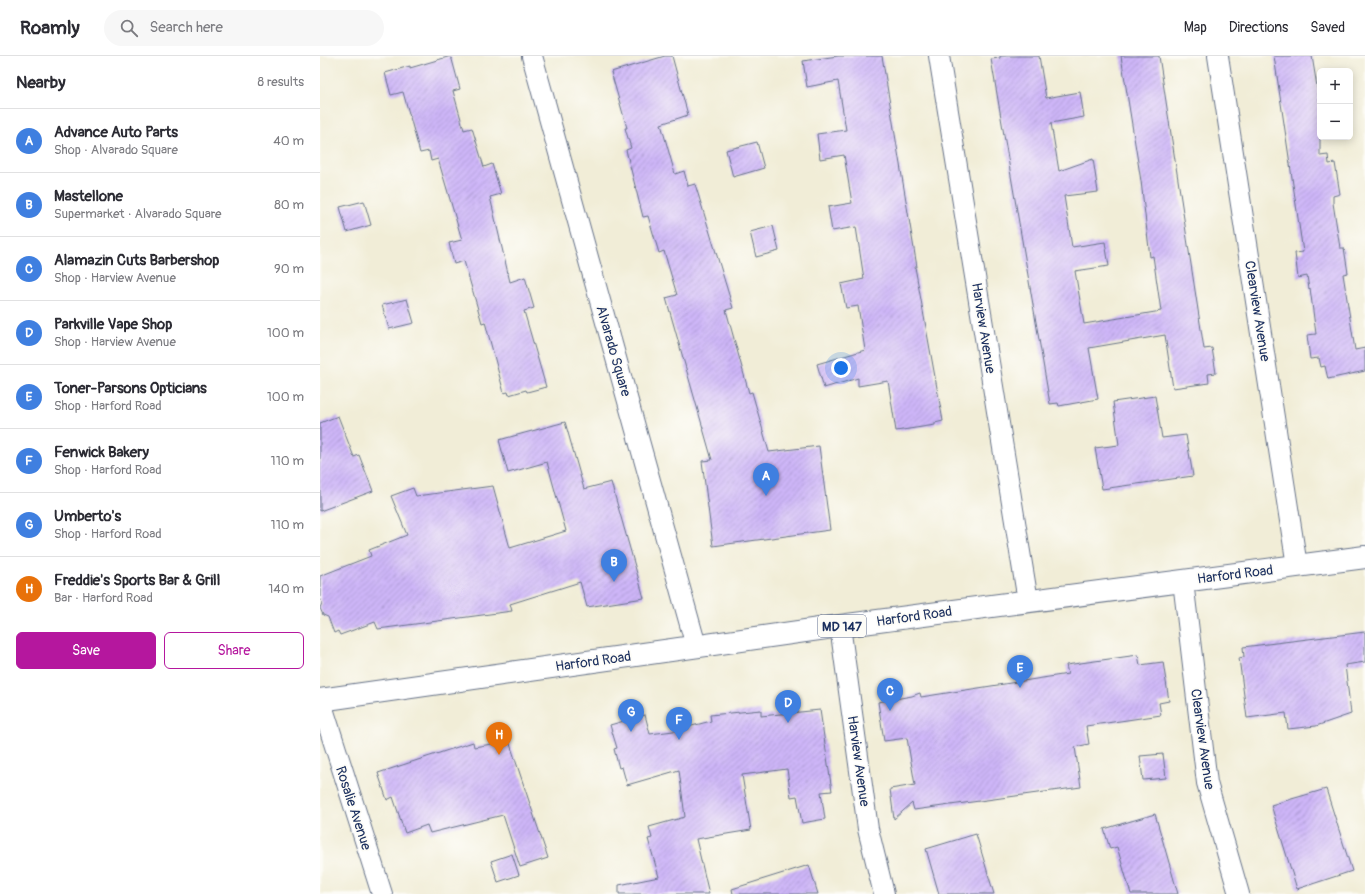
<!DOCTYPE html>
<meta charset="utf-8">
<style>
:root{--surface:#fff;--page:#f7f7f7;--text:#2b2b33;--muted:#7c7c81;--line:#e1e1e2;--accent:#b5179e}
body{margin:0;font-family:Pangolin,sans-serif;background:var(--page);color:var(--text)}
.controls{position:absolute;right:12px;top:12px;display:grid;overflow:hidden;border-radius:6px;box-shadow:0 2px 10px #0003}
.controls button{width:36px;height:36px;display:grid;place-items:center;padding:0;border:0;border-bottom:1px solid var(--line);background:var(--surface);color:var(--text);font:20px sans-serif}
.you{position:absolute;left:521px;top:312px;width:14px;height:14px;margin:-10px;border:3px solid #fff;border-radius:50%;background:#1a73e8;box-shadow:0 0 0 6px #1a73e833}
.badge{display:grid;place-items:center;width:26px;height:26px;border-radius:50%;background:var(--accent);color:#fff;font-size:13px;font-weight:700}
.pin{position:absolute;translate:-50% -33px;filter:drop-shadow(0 1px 2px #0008)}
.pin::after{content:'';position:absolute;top:21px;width:14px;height:12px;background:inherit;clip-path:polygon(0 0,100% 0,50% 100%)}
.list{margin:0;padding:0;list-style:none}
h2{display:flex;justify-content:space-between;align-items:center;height:52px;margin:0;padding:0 16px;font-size:17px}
h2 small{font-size:13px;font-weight:400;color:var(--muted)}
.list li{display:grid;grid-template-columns:26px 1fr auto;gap:12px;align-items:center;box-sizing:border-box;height:64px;padding:0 16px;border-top:1px solid var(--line)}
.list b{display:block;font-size:15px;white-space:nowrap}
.list p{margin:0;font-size:13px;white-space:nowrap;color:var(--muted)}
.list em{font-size:13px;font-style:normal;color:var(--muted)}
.actions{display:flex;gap:8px;padding:12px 16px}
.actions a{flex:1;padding:9px 0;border:1px solid var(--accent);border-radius:6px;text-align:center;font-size:14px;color:var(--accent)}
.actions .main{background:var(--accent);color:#fff}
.icon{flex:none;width:22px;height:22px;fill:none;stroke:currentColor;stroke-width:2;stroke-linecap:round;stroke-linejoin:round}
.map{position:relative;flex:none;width:1045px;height:838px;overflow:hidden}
header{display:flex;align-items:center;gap:24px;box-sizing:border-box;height:56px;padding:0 20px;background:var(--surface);border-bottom:1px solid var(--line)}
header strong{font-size:19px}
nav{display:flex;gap:22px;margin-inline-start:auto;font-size:14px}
.search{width:280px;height:36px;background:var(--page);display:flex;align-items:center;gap:10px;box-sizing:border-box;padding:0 14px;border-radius:22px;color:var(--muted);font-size:15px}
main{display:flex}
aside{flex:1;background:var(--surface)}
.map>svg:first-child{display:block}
.building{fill:url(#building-hatch)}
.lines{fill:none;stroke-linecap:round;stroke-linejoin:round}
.minor-casing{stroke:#667288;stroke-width:22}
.primary-casing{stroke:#667288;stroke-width:24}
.minor{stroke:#fff;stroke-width:20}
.primary{stroke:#fff;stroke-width:22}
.labels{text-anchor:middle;stroke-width:3.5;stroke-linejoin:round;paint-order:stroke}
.shield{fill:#fdfcf7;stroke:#5f6c8c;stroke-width:1}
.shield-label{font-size:13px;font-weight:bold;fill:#1b2f5e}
.street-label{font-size:14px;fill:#1b2f5e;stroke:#fdfcf7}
</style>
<header>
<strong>Roamly</strong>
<div class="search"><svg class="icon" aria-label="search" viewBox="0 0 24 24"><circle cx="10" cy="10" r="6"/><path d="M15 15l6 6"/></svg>Search here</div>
<nav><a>Map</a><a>Directions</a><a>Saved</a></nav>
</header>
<main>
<aside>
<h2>Nearby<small>8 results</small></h2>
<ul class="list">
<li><span class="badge" style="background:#3f7fe0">A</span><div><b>Advance Auto Parts</b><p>Shop · Alvarado Square</p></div><em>40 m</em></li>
<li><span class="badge" style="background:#3f7fe0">B</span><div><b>Mastellone</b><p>Supermarket · Alvarado Square</p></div><em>80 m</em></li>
<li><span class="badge" style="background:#3f7fe0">C</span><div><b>Alamazin Cuts Barbershop</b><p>Shop · Harview Avenue</p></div><em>90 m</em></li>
<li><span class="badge" style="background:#3f7fe0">D</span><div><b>Parkville Vape Shop</b><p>Shop · Harview Avenue</p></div><em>100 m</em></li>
<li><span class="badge" style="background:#3f7fe0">E</span><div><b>Toner-Parsons Opticians</b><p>Shop · Harford Road</p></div><em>100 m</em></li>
<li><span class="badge" style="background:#3f7fe0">F</span><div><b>Fenwick Bakery</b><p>Shop · Harford Road</p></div><em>110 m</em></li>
<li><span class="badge" style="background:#3f7fe0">G</span><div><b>Umberto's</b><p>Shop · Harford Road</p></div><em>110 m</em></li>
<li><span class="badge" style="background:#e8710a">H</span><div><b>Freddie's Sports Bar &amp; Grill</b><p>Bar · Harford Road</p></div><em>140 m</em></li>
</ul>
<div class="actions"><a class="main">Save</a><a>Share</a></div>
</aside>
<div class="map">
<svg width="1045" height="838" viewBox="0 0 1045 838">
<defs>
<pattern id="building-hatch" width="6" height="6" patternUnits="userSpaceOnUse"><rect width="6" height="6" fill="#ceb6f8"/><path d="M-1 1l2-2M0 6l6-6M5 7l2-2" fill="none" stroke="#a694cc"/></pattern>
</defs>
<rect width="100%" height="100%" fill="#fdfcf7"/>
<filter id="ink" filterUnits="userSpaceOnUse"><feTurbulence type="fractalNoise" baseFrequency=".025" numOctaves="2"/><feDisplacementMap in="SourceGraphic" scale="8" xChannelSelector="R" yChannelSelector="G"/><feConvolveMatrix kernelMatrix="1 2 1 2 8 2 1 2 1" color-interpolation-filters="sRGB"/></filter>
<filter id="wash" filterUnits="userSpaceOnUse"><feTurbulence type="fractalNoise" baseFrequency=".012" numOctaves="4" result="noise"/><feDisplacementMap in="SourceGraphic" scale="16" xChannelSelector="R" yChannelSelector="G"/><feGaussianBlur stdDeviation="0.9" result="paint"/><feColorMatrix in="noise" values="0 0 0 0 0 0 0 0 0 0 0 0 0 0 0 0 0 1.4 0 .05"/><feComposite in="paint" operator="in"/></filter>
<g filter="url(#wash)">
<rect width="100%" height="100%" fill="#f1edd7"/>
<g id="blocks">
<g class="building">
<polygon points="131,0 140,33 133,35 144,74 152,72 164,111 172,108 181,138 170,141 190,226 205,221 214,252 204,255 226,331 207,336 206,334 189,339 188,336 184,337 165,266 162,267 144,205 134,208 129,187 142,184 118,103 111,105 109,95 100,97 83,36 71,39 65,17 90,10 90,12"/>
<polygon points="345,0 352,0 368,59 341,68 355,118 364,115 368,130 375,128 413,252 406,254 429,337 432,336 449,396 499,390 510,474 393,490 382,405 392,404 346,242 357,239 344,195 339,197 328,160 323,161 306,94 311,92 305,72 307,72 291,16"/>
<polygon points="518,0 562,0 597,211 595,211 623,365 615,367 615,369 576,375 568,325 538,330 538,322 504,332 497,308 545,294 538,250 526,252 521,228 544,223 536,171 512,175 508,151 532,147 524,99 500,103 497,78 526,74 518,25 487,31 483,5"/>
<polygon points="680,0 719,0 726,42 760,36 764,61 731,67 739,115 773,103 778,136 744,140 752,191 785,186 789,210 755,215 764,268 841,255 833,200 830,201 821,125 801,0 839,0 884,293 892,292 896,317 888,318 889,327 853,332 845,279 769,292 778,343 739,350 738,347 730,348 671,3 680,2"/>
<polygon points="954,0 992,0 1000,49 1000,100 1008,99 1009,108 1015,107 1020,138 1013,140 1013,147 1020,192 1024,192 1028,217 1023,218 1035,294 1045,292 1045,315 1008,323 1005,310 1001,311 999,302 990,303 987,279 996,278 990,232 989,233 987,220 978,222 975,197 983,196"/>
<polygon points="437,86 444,112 413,121 406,94"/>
<polygon points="44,145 51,169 27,176 20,151"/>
<polygon points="453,170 459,195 436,201 430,176"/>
<polygon points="87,243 94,267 69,273 62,249"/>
<polygon points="835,340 842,382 866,379 873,420 782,433 775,392 799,389 793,346"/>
<polygon points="18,360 34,401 39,399 53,435 0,455 0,367"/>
<polygon points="245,366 264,433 291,426 324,542 267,551 260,526 190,548 192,555 58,573 55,566 20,579 18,575 14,577 8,561 3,559 0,552 2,547 0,541 0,520 51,500 49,494 87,479 71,440 93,432 96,440 173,430 190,492 246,475 227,406 188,417 179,384"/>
<polygon points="1045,576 1045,606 1025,609 1031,658 996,670 968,673 966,657 927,662 919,602 924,601 923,591"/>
<polygon points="818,599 820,609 843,606 849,645 839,647 841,659 766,670 769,688 755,691 761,731 594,754 592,747 574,763 570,733 595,729 587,682 564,685 558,646 592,640 600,637 601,641 748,618 746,609"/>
<polygon points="441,654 441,660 500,654 512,735 501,736 505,763 482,767 477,740 471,741 467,713 422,719 431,774 376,783 389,838 299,838 299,829 339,821 328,783 332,782 329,771 365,761 359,714 307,729 302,711 299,712 294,693 297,692 290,669 325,659 330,678 369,673 368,671 391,665 390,659"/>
<polygon points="189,685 228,802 200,811 183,759 110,777 107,769 85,777 73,741 67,744 58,717 153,686 154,691"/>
<polygon points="843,698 846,722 823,724 820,700"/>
<polygon points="1006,733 1032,815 977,833 951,749"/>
<polygon points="835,758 858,838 811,838 797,791 790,793 784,773"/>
<polygon points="656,778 674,838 619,838 606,793"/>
<polygon points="192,798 199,819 178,826 171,805"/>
<polygon points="489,809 498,838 413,838 412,833"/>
</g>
</g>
</g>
<g filter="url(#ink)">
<use href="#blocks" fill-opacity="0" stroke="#667288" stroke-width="1"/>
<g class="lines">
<g class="minor-casing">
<g id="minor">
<polyline points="212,0 376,590"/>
<polyline points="619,0 708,545"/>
<polyline points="898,0 977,510"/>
<polyline points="863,525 887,727 919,838"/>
<polyline points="520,570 548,773 564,838"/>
<polyline points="0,643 62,838"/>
</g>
</g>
<g class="primary-casing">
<polyline id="primary" points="0,644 520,570 1045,501"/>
</g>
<use href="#minor" class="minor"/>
<use href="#primary" class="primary"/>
</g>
</g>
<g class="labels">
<rect class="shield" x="498" y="559" width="48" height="22" rx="3"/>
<g class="shield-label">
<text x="522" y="575">MD 147</text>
</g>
<g class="street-label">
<text transform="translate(938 255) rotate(81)" y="5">Clearview Avenue</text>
<text transform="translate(664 272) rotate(81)" y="5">Harview Avenue</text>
<text transform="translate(294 295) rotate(74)" y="5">Alvarado Square</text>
<text transform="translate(915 518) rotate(-7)" y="5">Harford Road</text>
<text transform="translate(594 560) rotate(-8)" y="5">Harford Road</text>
<text transform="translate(273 605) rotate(-8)" y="5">Harford Road</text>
<text transform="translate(883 683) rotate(82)" y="5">Clearview Avenue</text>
<text transform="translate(539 705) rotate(82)" y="5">Harview Avenue</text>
<text transform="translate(34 752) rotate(72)" y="5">Rosalie Avenue</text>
</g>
</g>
</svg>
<div class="controls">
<button>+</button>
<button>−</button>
</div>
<div class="you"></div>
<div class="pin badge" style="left:446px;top:440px;background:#3f7fe0">A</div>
<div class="pin badge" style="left:294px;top:526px;background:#3f7fe0">B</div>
<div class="pin badge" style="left:570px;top:655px;background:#3f7fe0">C</div>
<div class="pin badge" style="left:468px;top:667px;background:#3f7fe0">D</div>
<div class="pin badge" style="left:700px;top:632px;background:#3f7fe0">E</div>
<div class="pin badge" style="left:359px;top:684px;background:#3f7fe0">F</div>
<div class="pin badge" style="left:311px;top:676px;background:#3f7fe0">G</div>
<div class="pin badge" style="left:179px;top:699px;background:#e8710a">H</div>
</div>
</main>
